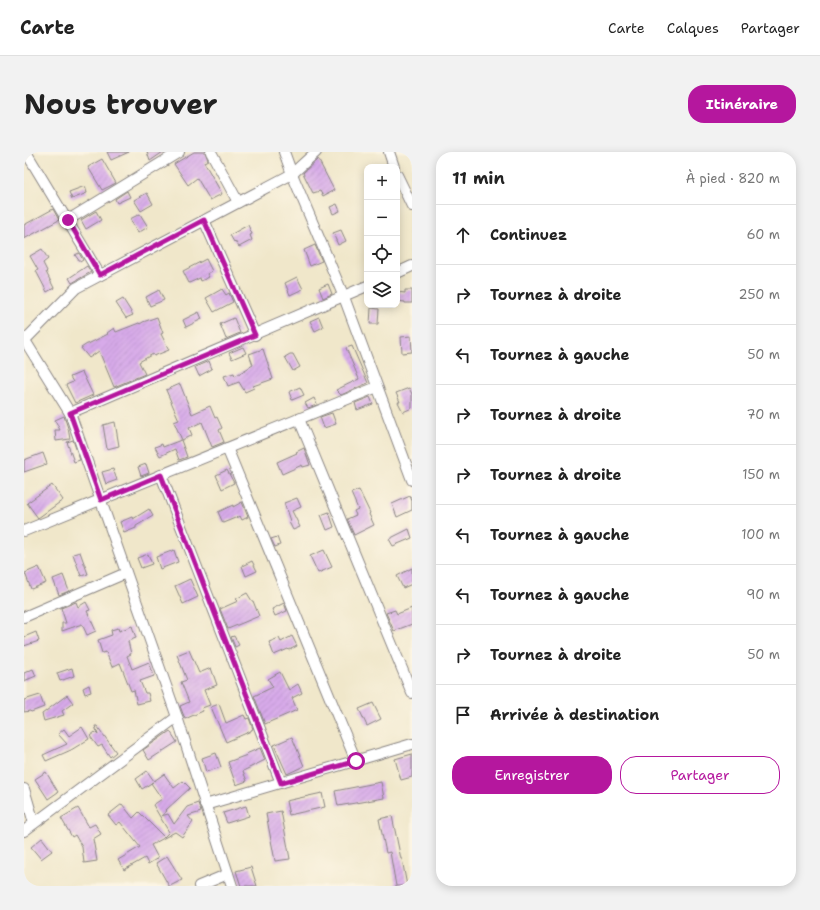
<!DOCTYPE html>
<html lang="fr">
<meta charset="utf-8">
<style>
:root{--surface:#fff;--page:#f2f2f2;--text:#222;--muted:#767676;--line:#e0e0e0;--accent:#b5179e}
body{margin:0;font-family:"Shantell Sans",sans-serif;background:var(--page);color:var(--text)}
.controls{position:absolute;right:12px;top:12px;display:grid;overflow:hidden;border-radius:8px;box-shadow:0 2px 10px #0003}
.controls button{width:36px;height:36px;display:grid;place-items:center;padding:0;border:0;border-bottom:1px solid var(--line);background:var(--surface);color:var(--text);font:20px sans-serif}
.stop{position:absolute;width:12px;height:12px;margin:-9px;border:3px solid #b5179e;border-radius:50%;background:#fff}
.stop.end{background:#b5179e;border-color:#fff;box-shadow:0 1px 4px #0008}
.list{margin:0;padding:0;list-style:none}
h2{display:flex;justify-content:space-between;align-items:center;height:52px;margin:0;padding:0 16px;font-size:17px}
h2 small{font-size:13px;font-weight:400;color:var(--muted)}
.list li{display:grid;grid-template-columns:26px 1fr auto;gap:12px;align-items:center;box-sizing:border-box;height:60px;padding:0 16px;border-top:1px solid var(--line)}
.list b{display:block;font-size:15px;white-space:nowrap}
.list em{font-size:13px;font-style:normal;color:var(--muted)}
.actions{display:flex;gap:8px;padding:12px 16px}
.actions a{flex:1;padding:9px 0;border:1px solid var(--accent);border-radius:16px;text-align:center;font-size:14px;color:var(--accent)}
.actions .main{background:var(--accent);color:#fff}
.icon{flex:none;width:22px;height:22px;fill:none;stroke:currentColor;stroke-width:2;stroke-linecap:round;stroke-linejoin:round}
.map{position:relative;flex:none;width:388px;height:734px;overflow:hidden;border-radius:16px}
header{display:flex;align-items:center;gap:24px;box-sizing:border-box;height:56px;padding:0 20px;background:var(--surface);border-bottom:1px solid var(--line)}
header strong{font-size:19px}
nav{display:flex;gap:22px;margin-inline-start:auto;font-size:14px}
.intro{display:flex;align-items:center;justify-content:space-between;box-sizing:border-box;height:96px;padding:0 24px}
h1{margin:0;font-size:28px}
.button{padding:10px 18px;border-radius:16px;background:var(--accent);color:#fff;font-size:14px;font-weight:700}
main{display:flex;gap:24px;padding:0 24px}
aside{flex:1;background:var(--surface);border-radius:16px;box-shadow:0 2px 10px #0003}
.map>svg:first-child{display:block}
.building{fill:url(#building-hatch)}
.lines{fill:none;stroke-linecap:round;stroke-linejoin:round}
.minor-casing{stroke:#898482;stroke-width:12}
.minor{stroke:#fff;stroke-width:10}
.route{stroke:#b5179e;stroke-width:5}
</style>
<header>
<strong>Carte</strong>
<nav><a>Carte</a><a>Calques</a><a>Partager</a></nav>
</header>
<div class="intro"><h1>Nous trouver</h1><a class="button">Itinéraire</a></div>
<main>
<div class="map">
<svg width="388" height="734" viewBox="0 0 388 734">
<defs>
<pattern id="building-hatch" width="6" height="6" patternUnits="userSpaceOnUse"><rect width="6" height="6" fill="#d7aae9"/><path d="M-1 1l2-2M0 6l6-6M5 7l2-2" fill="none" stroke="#b892c9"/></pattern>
</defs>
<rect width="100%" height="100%" fill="#fcf5e5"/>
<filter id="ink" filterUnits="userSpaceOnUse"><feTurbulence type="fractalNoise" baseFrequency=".025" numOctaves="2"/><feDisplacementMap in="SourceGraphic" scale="8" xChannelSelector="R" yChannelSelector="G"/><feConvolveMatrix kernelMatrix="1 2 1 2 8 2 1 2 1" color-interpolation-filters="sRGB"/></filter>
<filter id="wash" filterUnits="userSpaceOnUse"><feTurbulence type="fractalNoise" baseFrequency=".012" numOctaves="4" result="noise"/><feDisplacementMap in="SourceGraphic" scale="16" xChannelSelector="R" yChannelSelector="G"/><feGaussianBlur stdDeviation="0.9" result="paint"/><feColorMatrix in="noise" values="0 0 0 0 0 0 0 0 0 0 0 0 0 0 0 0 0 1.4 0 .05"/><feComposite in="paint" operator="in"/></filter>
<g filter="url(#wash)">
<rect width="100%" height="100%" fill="#f0e7ca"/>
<g id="blocks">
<g class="building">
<polygon points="83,0 105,0 87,8"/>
<polygon points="123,0 139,0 126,9"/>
<polygon points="170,0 181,0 184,8 180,10 198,42 186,48 173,26 164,33 150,12"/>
<polygon points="78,7 92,31 78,38 64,15"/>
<polygon points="294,7 310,38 299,44 296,39 289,41 279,21"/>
<polygon points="61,34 63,41 48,47 45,40"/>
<polygon points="103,39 106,45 93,51 91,47"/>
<polygon points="123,41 129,52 117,59 110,48"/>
<polygon points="313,52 316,59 309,62 306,55"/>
<polygon points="29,57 35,68 0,87 0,73"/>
<polygon points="72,59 77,68 62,77 57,68"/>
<polygon points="116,62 124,75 114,81 106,67"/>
<polygon points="224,73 228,82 226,83 228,88 215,95 211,89 210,90 206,83"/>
<polygon points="317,78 322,89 314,93 309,81"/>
<polygon points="291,93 298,109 286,114 280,98"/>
<polygon points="18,97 24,107 19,111 23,119 22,120 30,136 23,140 12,119 14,118 6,104"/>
<polygon points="55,101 59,108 56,110 51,103"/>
<polygon points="182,107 188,119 183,122 185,125 177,129 176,126 165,131 159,119"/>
<polygon points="63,114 67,120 48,131 45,126"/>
<polygon points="273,125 279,137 266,143 261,131"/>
<polygon points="304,132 308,142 299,146 295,136"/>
<polygon points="198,137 202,143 205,141 209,150 190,160 182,146"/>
<polygon points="135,138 140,148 126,154 122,145"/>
<polygon points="381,138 388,138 388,151 381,151 381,150 373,149 373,140 381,141"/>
<polygon points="99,147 109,163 102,166 92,151"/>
<polygon points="347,156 355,157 354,172 346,172"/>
<polygon points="175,160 178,167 162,175 159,168"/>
<polygon points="133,165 139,181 137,182 145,198 130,204 129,202 115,210 121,222 90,235 75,199 65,206 57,196 63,192 64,192 84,182 83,181 90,176 92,180 115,171 116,172 119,170"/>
<polygon points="295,165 299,175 291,179 286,169"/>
<polygon points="210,166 216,181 202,187 196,172"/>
<polygon points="387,184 388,200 378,201 377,185"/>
<polygon points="328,194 344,231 317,243 312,238 335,227 322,196"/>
<polygon points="219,195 222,201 208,207 205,201"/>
<polygon points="239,197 249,227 229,234 230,236 221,240 215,230 204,234 200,224 210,221 211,224 229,213 225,202"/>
<polygon points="266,202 269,202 276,215 269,219 261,205"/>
<polygon points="185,209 188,217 175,224 171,215"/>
<polygon points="58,220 69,243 51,251 42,233 49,230 46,225"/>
<polygon points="156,232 168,262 186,254 191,266 193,265 198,276 195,278 200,290 188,295 178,270 165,276 168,283 158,288 150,270 155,268 142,238"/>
<polygon points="276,235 280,243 268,248 265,240"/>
<polygon points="385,236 388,242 388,256 379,260 374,250 376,250 372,241"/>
<polygon points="346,245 349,252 333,258 331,251"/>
<polygon points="290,246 293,253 284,256 281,251"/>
<polygon points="308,261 312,272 300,276 296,265"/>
<polygon points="40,264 44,276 46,287 32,289 31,278 36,278 31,268"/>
<polygon points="91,270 95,294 83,297 79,273"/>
<polygon points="49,288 56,308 50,310 43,290"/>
<polygon points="157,288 163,305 155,308 151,297 136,304 131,295 138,292 139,295"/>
<polygon points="280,296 286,313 279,315 278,313 258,322 253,310 273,301 272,300"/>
<polygon points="19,301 23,312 0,320 0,308"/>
<polygon points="122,312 125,321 117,324 114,315"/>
<polygon points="89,317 93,328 82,332 78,320"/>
<polygon points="203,318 210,331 198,337 192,323"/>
<polygon points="28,333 39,348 14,366 3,351"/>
<polygon points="335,338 346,361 345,362 350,373 330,383 323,367 332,363 330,359 334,357 327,341"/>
<polygon points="386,344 388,349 388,358 373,365 368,352"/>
<polygon points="273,346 277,355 268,359 276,375 269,378 265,370 266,369 260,351"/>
<polygon points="218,350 224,365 218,368 216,364 199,371 194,360 209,353 209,355"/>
<polygon points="125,357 129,364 112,374 112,376 100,381 96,370 108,365 109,367"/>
<polygon points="305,360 310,375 303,378 297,363"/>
<polygon points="385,377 388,386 369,394 365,387"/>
<polygon points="253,385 256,393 251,395 247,387"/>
<polygon points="150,398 154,410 136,417 132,405"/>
<polygon points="300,398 308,415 294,421 286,404"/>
<polygon points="56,400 64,422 57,424 49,402"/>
<polygon points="124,402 128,412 117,416 113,406"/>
<polygon points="228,409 233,419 222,424 218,414"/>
<polygon points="15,415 22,431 7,437 1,421"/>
<polygon points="388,416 388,432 379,436 373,424"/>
<polygon points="39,423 45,439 35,443 29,427"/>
<polygon points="166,427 174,445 159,452 151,434"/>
<polygon points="223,441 228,449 229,449 235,464 204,477 196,457 214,449 212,447"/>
<polygon points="52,450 54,455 62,450 66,458 63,459 72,479 63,483 58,472 38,479 38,471 42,471 37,456"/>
<polygon points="260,451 263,459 251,464 248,457"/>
<polygon points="388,456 388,472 370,479 362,461 371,458 373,462"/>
<polygon points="108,474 112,486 104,489 107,502 103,504 108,517 125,510 130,524 116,529 121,541 124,541 126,549 113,552 110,538 107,539 96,511 88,515 82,500 78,501 74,488 88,483 87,478 94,476 95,479"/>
<polygon points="12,480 15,489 0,494 0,485"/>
<polygon points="210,484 215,493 211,495 207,485"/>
<polygon points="268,484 273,494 265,498 264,497 250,503 245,490 255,486 257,490"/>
<polygon points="165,498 175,521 187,516 193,533 180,538 186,553 178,556 179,559 161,567 156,554 165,550 157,530 163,528 153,503"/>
<polygon points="48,516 50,524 36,529 33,521"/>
<polygon points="9,517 12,524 0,529 0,521"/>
<polygon points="256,520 265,538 274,532 278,541 268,546 273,558 241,572 230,544 249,535 244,527"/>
<polygon points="65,533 67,540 61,542 59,536"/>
<polygon points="16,543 20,555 7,560 6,559 0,560 0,548"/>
<polygon points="43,543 49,551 38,559 40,563 20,569 18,562"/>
<polygon points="349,551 357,567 343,574 335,557"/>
<polygon points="195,552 202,571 220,563 222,567 225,566 229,577 227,578 227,579 202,590 187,555"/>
<polygon points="71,574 73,574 92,600 86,605 78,593 74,595 66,584 71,580 74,583"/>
<polygon points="58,575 65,587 47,598 22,609 19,603 43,592 34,582 40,577 45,584"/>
<polygon points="146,579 153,590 125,608 119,598"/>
<polygon points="268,585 280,614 263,622 250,593"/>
<polygon points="236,596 241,608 219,619 223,629 212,633 204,610 223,603 222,602"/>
<polygon points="192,601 197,615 182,620 178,606"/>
<polygon points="388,602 388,625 377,628 371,607"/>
<polygon points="123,619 130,629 140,622 150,636 159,629 166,636 142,658 143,659 137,664 144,662 150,672 163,655 174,651 177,660 164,664 169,670 158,685 151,680 127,693 134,706 124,712 121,706 100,718 94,708 116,695 96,670 92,673 84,663 98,652 109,666 115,660 140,685 145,680 129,653 138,647 127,631 129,630 118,637 112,627"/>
<polygon points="22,620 34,640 24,647 11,627"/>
<polygon points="357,630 360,646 314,654 311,639"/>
<polygon points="298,641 301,655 265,663 262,649"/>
<polygon points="222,654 225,664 203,671 199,661"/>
<polygon points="54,656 65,675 71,672 77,682 69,687 73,709 60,711 58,695 51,683 48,685 37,666"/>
<polygon points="257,659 266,707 251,709 242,662"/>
<polygon points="368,664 377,707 378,707 383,734 372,734 366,700 362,701 355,667"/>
<polygon points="18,686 28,699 17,707 7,695"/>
<polygon points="143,704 158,728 146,734 145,734 132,711"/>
<polygon points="227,715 233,734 217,734 212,719"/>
</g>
</g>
</g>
<g filter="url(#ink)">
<use href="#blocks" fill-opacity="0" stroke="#898482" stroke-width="1"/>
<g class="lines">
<g class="minor-casing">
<g id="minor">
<polyline points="2,0 76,123"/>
<polyline points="187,0 214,50"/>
<polyline points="260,0 268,22 320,145 388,328"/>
<polyline points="365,0 370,15"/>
<polyline points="373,23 388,54"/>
<polyline points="44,68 155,0"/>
<polyline points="180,68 231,183"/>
<polyline points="373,121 388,114"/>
<polyline points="0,187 46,261 153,565 208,734"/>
<polyline points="0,189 52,136 268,22 292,0"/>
<polyline points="46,261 343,134"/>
<polyline points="275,267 388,541"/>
<polyline points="203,296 332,609"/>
<polyline points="137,323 257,631"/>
<polyline points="0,379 353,235"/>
<polyline points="0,465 102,421"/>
<polyline points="0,637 10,671"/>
<polyline points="181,653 388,592"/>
<polyline points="0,679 153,565"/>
<polyline points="175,734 204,722"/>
</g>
</g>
<use href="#minor" class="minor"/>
</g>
</g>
<g class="lines" filter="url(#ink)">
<polyline class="route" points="44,68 76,123 180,68 231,183 46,261 77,348 137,323 257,631 332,609"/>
</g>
</svg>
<div class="controls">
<button>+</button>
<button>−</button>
<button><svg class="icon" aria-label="locate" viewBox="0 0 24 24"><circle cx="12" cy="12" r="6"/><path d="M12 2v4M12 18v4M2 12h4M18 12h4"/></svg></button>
<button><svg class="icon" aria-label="layers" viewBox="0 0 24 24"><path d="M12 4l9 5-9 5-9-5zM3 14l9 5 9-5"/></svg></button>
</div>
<div class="stop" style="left:332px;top:609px"></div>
<div class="stop end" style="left:44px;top:68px"></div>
</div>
<aside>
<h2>11 min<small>À pied · 820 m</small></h2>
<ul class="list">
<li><svg class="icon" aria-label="ahead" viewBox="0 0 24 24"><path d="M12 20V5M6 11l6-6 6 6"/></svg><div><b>Continuez</b></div><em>60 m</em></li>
<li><svg class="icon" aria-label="right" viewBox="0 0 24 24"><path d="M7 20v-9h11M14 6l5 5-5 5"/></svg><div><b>Tournez à droite</b></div><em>250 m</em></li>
<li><svg class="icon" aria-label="left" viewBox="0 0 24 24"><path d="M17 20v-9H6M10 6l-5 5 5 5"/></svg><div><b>Tournez à gauche</b></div><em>50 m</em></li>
<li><svg class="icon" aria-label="right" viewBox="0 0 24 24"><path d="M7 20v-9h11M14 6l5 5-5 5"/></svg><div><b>Tournez à droite</b></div><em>70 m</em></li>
<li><svg class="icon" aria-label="right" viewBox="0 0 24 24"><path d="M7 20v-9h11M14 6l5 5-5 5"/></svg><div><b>Tournez à droite</b></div><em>150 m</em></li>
<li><svg class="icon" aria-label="left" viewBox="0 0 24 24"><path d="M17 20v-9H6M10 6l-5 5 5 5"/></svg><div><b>Tournez à gauche</b></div><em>100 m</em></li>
<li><svg class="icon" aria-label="left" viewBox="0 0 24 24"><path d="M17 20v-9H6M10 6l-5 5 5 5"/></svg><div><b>Tournez à gauche</b></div><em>90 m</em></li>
<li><svg class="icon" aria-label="right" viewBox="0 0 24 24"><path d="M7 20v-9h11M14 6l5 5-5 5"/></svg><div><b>Tournez à droite</b></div><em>50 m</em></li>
<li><svg class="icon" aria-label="arrive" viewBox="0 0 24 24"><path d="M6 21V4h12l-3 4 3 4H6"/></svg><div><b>Arrivée à destination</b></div></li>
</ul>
<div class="actions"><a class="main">Enregistrer</a><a>Partager</a></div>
</aside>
</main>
